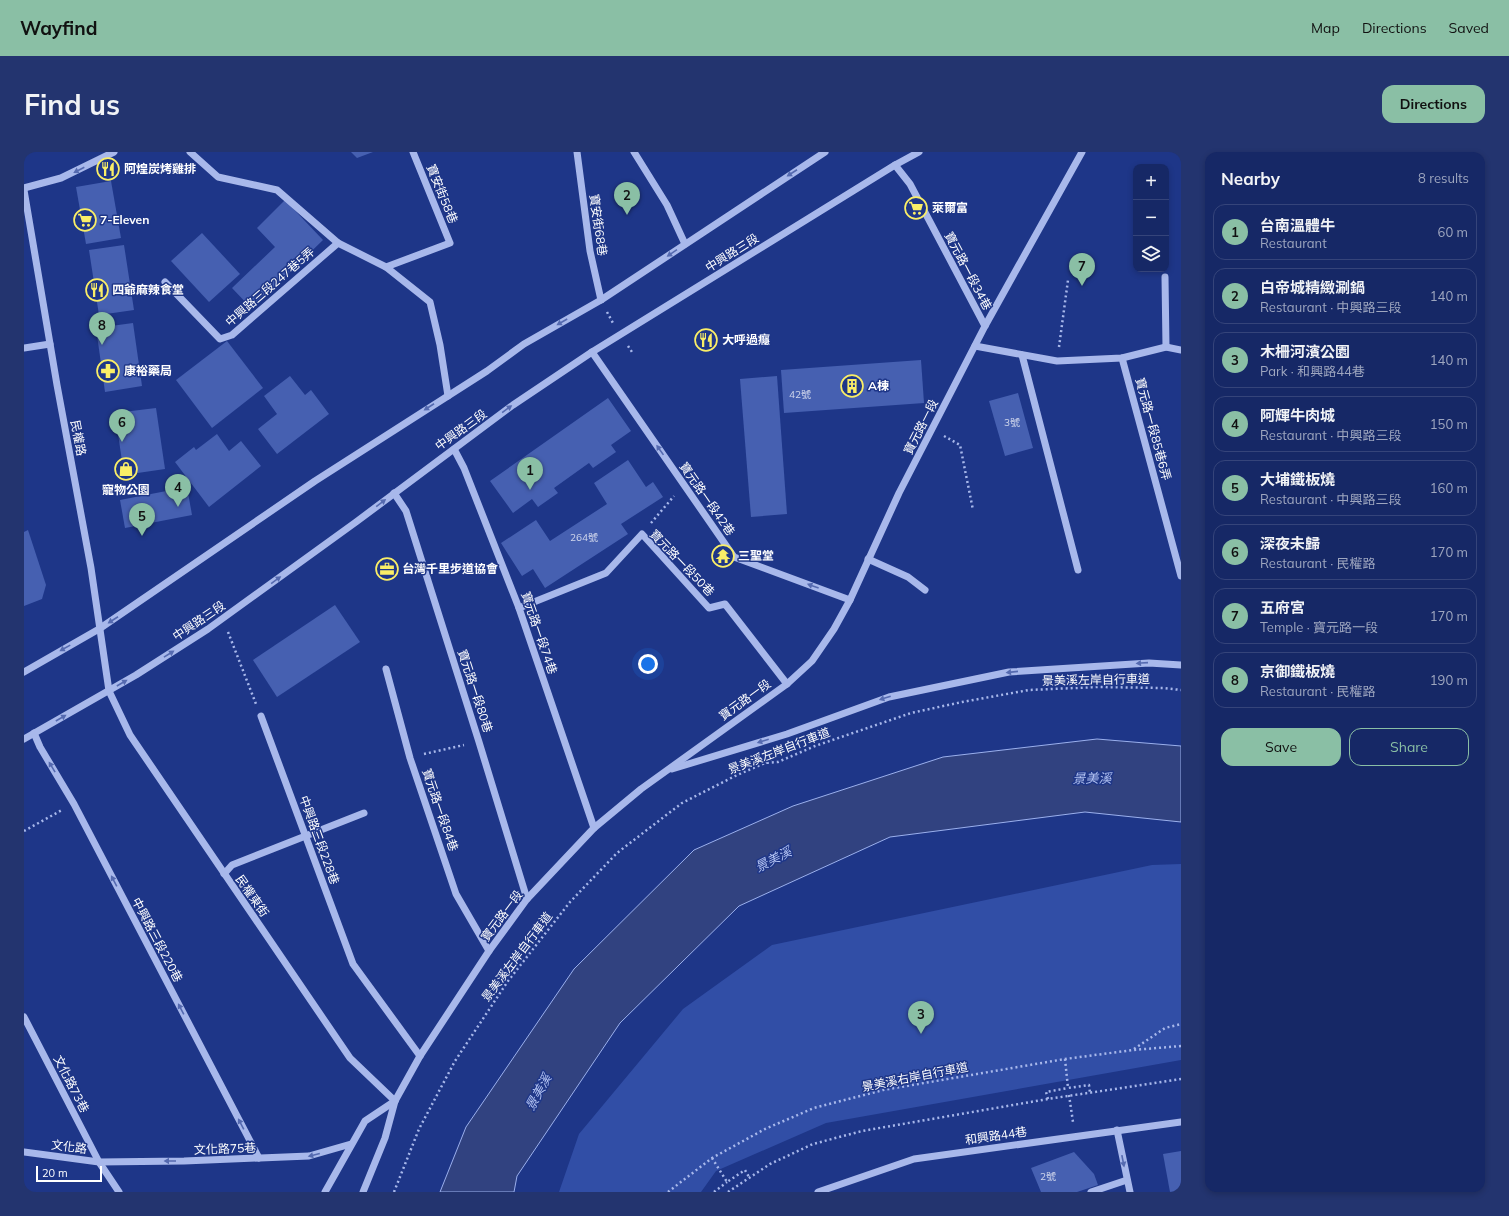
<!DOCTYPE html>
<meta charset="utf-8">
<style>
:root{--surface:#162866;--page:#23346f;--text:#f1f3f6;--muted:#9ea6bf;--line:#35447a;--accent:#8abfa5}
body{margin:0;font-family:Mulish,"Noto Sans TC",sans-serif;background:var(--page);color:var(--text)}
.controls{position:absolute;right:12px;top:12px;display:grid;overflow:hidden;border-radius:8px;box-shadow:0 2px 6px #0003}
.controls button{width:36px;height:36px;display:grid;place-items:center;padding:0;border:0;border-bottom:1px solid var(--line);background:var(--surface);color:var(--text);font:20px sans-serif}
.scale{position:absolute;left:12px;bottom:10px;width:66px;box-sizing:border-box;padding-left:4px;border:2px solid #fff;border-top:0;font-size:11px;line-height:14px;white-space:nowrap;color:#fff;-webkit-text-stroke:3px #1e3688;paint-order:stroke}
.you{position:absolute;left:624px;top:512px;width:14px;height:14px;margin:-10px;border:3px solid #fff;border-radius:50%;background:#1a73e8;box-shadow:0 0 0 6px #1a73e833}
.badge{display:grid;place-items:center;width:26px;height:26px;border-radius:50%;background:var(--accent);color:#111;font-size:13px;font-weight:700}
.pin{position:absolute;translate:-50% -33px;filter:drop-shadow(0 1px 2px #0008)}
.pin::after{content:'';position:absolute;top:21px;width:14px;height:12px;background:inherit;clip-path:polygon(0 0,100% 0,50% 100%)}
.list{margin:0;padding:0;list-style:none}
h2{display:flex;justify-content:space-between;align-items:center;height:52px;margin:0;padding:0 16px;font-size:17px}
h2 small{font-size:13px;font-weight:400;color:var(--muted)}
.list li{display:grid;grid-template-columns:26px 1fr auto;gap:12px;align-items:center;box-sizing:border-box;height:56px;margin:0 8px 8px;padding:0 8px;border:1px solid var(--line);border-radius:12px}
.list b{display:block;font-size:15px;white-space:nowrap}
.list p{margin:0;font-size:13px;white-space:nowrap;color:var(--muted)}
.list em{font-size:13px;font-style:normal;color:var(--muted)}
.actions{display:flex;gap:8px;padding:12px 16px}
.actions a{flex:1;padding:9px 0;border:1px solid var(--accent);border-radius:12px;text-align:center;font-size:14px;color:var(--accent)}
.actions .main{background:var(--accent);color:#111}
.icon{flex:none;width:22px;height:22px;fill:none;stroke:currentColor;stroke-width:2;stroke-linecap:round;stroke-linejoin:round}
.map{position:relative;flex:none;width:1157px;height:1040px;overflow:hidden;border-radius:12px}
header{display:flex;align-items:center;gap:24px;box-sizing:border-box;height:56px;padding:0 20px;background:var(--accent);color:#111}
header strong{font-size:19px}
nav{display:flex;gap:22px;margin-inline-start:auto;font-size:14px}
.intro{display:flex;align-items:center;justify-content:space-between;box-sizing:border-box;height:96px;padding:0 24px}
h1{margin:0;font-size:28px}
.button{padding:10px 18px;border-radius:12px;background:var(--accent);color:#111;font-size:14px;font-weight:700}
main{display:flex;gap:24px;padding:0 24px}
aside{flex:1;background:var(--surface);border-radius:12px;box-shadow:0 2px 6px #0003}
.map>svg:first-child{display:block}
.green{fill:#314ea6}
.water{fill:#314280;stroke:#9bb0ed}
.building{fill:#4660b1}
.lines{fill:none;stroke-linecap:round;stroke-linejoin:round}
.path{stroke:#a8b8eb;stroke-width:2.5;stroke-dasharray:2 3;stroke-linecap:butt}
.minor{stroke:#a8b8eb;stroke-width:7}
.oneway{fill:#556ab0}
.labels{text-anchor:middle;stroke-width:3;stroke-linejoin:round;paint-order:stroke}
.number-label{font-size:10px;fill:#d1d7ec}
.poi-label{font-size:12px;font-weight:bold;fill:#fff;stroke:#1e3688;text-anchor:start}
.street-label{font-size:12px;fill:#fff;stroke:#1e3688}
.water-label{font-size:13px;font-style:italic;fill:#b3c3f2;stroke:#1e3688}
</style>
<header>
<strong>Wayfind</strong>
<nav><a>Map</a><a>Directions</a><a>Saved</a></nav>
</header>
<div class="intro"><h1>Find us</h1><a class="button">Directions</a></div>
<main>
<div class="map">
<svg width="1157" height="1040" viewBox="0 0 1157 1040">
<rect width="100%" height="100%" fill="#1e3688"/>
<polygon class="green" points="1157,712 1157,908 802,971 692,1019 677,1040 535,1040 555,982 659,857 748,793 1128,713"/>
<polygon class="water" points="1073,587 1157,594 1157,670 1061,660 866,685 715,754 596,871 493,1024 490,1040 416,1040 442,975 550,817 670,698 769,654 919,605"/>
<g class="building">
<polygon points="327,0 349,0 333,6"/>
<polygon points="87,29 97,86 62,92 52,35"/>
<polygon points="261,48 299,88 228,157 208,136 251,95 233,76"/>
<polygon points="178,81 216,122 185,150 147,109"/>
<polygon points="100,93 110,158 75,163 65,98"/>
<polygon points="109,171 118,234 81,240 72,176"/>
<polygon points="203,189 239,236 188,276 152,228"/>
<polygon points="897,208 900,251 760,261 757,218"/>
<polygon points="266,224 281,243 287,238 305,262 253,302 234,277 253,262 240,244"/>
<polygon points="753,224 763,362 727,365 716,227"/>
<polygon points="994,241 1009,296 981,304 965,249"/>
<polygon points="584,246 607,279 587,293 592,300 569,316 565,311 530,336 534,341 514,355 508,347 489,361 466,329"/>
<polygon points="132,256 141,317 100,323 91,261"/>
<polygon points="193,282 205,299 217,289 237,314 185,355 151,310 170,295 172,298"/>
<polygon points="604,308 622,335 629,330 639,345 597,372 604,382 521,436 509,417 498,424 477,391 512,368 526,389 583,352 570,331"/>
<polygon points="163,335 168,363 101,376 96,348"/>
<polygon points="4,378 22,433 18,447 0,454 0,380"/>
<polygon points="311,453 336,490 253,545 229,508"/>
<polygon points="1157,999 1157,1040 1146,1040 1139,1002"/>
<polygon points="1050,1000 1070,1022 1074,1033 1053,1040 1017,1040 1007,1016"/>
</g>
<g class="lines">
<g class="path">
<polyline points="583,160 589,171"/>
<polyline points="604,194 608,200"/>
<polyline points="1035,195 1044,128"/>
<polyline points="920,284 936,293 949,358"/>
<polyline points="627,371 650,344"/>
<polyline points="204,480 232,552"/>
<polyline points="400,602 440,593"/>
<polyline points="742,611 757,600"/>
<polyline points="0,679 38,658"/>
<polyline points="1110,897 1141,876 1157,872"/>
<polyline points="1041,907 1044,936 1065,933 1066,941"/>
<polyline points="1045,943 1049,970"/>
<polyline points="1024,947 1022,940 1044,936"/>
<polyline points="688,1006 703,1030 721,1018 725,1025"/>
<polyline points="370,1040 395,977 431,909 484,829 546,750 593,701 658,651 711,624 741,611 754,610 791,594 887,561 938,550 1005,538 1074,535 1139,536 1157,538"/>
<polyline points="644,1040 688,1006 741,977 790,956 859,938 1041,907 1109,898 1157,894"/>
<polyline points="690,1040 703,1030"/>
<polyline points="704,1040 746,1012 789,992 838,979 1024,947 1157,927"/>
</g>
<g class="minor">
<polyline points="166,0 194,25 253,38 314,91 362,115 406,150 416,193 424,244"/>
<polyline points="553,0 566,99 577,148"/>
<polyline points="610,0 643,53 661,92"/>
<polyline points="871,13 886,32 961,174"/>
<polyline points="0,36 37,26 90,0"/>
<polyline points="0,38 33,233 67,416 85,539 106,583 326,906 371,949"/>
<polyline points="362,115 426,91 389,0"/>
<polyline points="1141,125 1142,195"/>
<polyline points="141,130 196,187 208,183 314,91"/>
<polyline points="951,194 1033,209 1098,206 1142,195 1157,198"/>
<polyline points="0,196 26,192"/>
<polyline points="568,200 710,405 826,448"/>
<polyline points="998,203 1054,418"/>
<polyline points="1098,206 1157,424"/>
<polyline points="430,297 440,316 495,456 570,676"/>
<polyline points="370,341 382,359 455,590 503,747"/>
<polyline points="844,407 884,425 901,438"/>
<polyline points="495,456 582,421 618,382 685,456 701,452 763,532"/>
<polyline points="362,517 386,606 432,742 465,799"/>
<polyline points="0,520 75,477 291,329 463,219 500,192 577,148 801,0"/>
<polyline points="237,564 329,812 396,904"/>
<polyline points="10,581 16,595 50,652 235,1006"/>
<polyline points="0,587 112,523 184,477 332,370 489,253 568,200 871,13 895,0"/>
<polyline points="648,617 763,582 865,545 985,520 1125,511 1157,513"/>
<polyline points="200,722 208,713 340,661"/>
<polyline points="0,865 75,1010 95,1040"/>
<polyline points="1093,978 1106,1040"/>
<polyline points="0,1000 75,1010 160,1009 285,1004 327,992"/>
<polyline points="301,1040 341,969 371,949 396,904 465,799 503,747 570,676 617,637 763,532 788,509 810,477 826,448 875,341 961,174 1058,0"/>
<polyline points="339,1040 361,986 371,949"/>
<polyline points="794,1040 890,1007 1157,970"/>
<polyline points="1067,1040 1103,1028"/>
</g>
</g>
<defs><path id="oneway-solid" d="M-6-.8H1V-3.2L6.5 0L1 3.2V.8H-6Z"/></defs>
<g class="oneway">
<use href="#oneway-solid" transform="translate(55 18) rotate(153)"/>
<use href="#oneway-solid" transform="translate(768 21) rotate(147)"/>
<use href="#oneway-solid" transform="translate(648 101) rotate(146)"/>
<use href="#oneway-solid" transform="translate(538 170) rotate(150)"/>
<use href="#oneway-solid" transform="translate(405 255) rotate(147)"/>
<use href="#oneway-solid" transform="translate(483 257) rotate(-36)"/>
<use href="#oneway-solid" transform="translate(636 298) rotate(-125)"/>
<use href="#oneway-solid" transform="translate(357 351) rotate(-37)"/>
<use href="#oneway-solid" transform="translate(252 428) rotate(-36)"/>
<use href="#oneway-solid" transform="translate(789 434) rotate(-160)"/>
<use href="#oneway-solid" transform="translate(89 468) rotate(147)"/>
<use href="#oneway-solid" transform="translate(41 496) rotate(151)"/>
<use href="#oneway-solid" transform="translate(145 502) rotate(-32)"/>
<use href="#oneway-solid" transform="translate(1118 511) rotate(176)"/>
<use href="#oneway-solid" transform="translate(988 520) rotate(174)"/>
<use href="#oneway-solid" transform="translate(98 531) rotate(-30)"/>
<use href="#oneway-solid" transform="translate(861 546) rotate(162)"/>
<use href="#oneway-solid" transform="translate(37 566) rotate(-30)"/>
<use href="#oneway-solid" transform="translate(739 589) rotate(163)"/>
<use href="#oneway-solid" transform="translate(28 615) rotate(-121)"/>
<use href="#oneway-solid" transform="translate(90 729) rotate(-118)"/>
<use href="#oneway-solid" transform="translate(157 857) rotate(-118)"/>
<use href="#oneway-solid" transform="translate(217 972) rotate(-118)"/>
<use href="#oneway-solid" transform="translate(290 1003) rotate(166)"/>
<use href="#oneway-solid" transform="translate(146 1009) rotate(180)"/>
<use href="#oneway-solid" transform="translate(1099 1009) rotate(79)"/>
</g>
<defs>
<g id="restaurant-ring" transform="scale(1.15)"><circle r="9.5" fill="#1e3688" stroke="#faee67" stroke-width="1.5"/><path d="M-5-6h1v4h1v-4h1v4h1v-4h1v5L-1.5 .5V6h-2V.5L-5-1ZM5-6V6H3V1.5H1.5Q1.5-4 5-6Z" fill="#faee67"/></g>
<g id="supermarket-ring" transform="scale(1.15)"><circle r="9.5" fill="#1e3688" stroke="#faee67" stroke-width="1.5"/><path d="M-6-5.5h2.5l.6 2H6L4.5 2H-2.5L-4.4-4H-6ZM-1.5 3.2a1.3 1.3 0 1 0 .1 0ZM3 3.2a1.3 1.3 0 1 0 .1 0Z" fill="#faee67"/></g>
<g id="pharmacy-ring" transform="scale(1.15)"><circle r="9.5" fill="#1e3688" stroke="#faee67" stroke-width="1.5"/><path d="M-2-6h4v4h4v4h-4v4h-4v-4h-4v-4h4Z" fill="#faee67"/></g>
<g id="building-ring" transform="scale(1.15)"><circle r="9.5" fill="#1e3688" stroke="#faee67" stroke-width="1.5"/><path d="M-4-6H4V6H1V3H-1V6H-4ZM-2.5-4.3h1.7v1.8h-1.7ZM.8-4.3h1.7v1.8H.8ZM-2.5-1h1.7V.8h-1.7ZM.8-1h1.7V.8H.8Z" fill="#faee67"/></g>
<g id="shop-ring" transform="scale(1.15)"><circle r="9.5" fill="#1e3688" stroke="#faee67" stroke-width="1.5"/><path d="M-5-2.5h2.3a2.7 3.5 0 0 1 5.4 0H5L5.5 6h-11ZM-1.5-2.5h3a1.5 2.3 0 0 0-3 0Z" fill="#faee67"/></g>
<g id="temple-ring" transform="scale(1.15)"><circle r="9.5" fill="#1e3688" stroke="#faee67" stroke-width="1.5"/><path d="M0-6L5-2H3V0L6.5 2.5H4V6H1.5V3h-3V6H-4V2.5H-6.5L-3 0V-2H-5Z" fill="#faee67"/></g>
<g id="office-ring" transform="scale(1.15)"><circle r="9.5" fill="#1e3688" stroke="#faee67" stroke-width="1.5"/><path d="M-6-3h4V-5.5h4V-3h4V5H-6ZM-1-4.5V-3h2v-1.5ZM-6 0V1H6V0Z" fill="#faee67"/></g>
</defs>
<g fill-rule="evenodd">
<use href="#restaurant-ring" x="84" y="17"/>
<use href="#supermarket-ring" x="892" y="56"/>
<use href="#supermarket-ring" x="61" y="68"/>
<use href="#restaurant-ring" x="73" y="138"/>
<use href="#restaurant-ring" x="682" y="188"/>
<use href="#pharmacy-ring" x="84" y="219"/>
<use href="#building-ring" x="828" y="234"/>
<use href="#shop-ring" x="102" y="317"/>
<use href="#temple-ring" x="699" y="404"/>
<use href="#office-ring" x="363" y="417"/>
</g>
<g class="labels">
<g class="number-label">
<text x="776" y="246">42號</text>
<text x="988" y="274">3號</text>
<text x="560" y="389">264號</text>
<text x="1024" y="1028">2號</text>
</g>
<g class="poi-label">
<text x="100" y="21">阿煌炭烤雞排</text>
<text x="908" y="60">萊爾富</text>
<text x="76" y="72">7-Eleven</text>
<text x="88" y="142">四爺麻辣食堂</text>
<text x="698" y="192">大呼過癮</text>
<text x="100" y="223">康裕藥局</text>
<text x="844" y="238">A棟</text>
<text x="102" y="342" text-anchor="middle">寵物公園</text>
<text x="714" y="408">三聖堂</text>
<text x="378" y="421">台灣千里步道協會</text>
</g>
<g class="street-label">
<text transform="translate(418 42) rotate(68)" y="4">寶安街58巷</text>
<text transform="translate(574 73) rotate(82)" y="4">寶安街68巷</text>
<text transform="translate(708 101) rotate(-32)" y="4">中興路三段</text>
<text transform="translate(944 119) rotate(62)" y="4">寶元路一段34巷</text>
<text transform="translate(246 135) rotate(-41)" y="4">中興路三段247巷5弄</text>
<text transform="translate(897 275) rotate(-63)" y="4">寶元路一段</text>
<text transform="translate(1129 277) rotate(75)" y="4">寶元路一段85巷6弄</text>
<text transform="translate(437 278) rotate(-36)" y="4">中興路三段</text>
<text transform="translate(54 286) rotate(79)" y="4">民權路</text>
<text transform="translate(683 347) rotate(55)" y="4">寶元路一段42巷</text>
<text transform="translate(658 411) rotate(46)" y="4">寶元路一段50巷</text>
<text transform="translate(175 469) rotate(-34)" y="4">中興路三段</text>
<text transform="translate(515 481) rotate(71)" y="4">寶元路一段74巷</text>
<text transform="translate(1072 528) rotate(-1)" y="4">景美溪左岸自行車道</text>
<text transform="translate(451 539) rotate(72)" y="4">寶元路一段80巷</text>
<text transform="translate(721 548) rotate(-36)" y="4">寶元路一段</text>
<text transform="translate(755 599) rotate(-21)" y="4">景美溪左岸自行車道</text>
<text transform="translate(416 658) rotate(71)" y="4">寶元路一段84巷</text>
<text transform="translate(295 688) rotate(70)" y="4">中興路三段228巷</text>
<text transform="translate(228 744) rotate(55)" y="4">民權東街</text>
<text transform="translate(478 764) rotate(-53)" y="4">寶元路一段</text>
<text transform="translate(133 788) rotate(62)" y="4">中興路三段220巷</text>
<text transform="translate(493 805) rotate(-53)" y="4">景美溪左岸自行車道</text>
<text transform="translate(891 925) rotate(-11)" y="4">景美溪右岸自行車道</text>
<text transform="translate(47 932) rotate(63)" y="4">文化路73巷</text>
<text transform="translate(972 984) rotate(-8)" y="4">和興路44巷</text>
<text transform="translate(45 995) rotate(7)" y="4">文化路</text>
<text transform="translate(201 997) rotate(-2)" y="4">文化路75巷</text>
</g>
<g class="water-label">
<text transform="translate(1068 626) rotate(-1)" y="5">景美溪</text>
<text transform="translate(749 707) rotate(-27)" y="5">景美溪</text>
<text transform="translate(514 940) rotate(-61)" y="5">景美溪</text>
</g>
</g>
</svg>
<div class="controls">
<button>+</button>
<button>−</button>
<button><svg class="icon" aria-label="layers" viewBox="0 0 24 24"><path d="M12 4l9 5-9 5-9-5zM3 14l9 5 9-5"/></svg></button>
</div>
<div class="scale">20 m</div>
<div class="you"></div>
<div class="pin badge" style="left:506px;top:338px">1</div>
<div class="pin badge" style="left:603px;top:63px">2</div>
<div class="pin badge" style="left:897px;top:882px">3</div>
<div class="pin badge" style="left:154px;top:355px">4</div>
<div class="pin badge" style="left:118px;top:384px">5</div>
<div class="pin badge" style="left:98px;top:290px">6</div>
<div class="pin badge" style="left:1058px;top:134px">7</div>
<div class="pin badge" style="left:78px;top:193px">8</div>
</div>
<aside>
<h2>Nearby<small>8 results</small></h2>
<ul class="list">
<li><span class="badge">1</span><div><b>台南溫體牛</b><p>Restaurant</p></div><em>60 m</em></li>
<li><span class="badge">2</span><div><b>白帝城精緻涮鍋</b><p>Restaurant · 中興路三段</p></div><em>140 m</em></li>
<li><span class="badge">3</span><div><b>木柵河濱公園</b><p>Park · 和興路44巷</p></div><em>140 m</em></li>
<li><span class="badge">4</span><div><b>阿輝牛肉城</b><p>Restaurant · 中興路三段</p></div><em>150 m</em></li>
<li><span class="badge">5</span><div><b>大埔鐵板燒</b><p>Restaurant · 中興路三段</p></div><em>160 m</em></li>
<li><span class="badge">6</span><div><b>深夜未歸</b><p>Restaurant · 民權路</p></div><em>170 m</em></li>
<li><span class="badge">7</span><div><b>五府宮</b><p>Temple · 寶元路一段</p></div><em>170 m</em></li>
<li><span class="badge">8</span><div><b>京御鐵板燒</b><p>Restaurant · 民權路</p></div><em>190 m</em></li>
</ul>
<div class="actions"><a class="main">Save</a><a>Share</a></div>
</aside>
</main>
